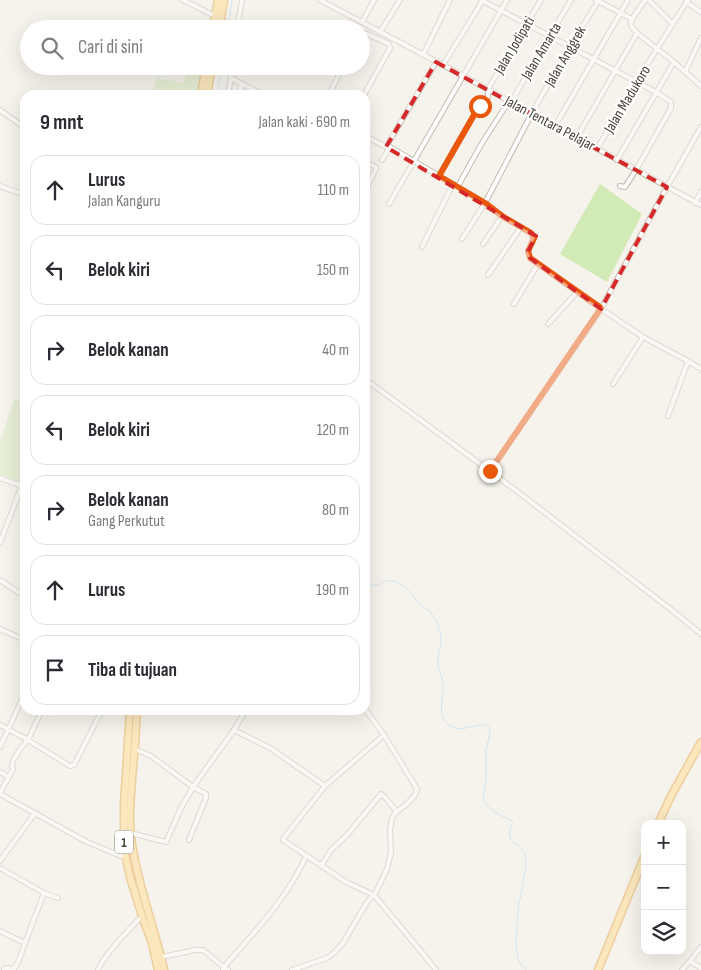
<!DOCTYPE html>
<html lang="id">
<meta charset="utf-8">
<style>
:root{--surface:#fff;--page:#f7f7f7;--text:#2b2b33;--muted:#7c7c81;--line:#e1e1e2}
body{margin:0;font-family:"Sofia Sans Condensed",sans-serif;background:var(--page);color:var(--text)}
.controls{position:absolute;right:15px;bottom:15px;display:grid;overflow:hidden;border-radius:10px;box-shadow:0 5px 20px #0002}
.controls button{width:45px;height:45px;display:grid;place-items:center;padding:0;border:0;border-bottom:1px solid var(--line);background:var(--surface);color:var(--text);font:25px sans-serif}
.stop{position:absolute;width:15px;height:15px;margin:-11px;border:4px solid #ea580c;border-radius:50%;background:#fff}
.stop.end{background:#ea580c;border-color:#fff;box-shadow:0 1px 5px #0008}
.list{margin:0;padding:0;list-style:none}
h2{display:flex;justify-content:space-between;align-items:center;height:65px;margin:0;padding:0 20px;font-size:21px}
h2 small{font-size:16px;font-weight:400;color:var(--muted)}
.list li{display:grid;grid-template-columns:32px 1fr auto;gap:15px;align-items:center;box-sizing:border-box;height:70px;margin:0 10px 10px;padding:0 10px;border:1px solid var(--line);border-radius:15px}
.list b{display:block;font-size:19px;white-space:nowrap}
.list p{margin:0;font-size:16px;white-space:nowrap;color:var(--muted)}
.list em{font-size:16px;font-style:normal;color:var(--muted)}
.icon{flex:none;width:28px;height:28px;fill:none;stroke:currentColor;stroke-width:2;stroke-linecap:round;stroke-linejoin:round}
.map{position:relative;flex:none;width:701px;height:970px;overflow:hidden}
.search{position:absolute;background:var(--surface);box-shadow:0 5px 20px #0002;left:20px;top:20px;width:350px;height:55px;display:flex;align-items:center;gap:12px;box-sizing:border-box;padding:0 18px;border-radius:28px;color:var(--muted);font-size:19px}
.panel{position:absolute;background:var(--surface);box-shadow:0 5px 20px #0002;left:20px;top:90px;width:350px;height:625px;border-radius:15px}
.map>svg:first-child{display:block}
.green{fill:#d2eab5}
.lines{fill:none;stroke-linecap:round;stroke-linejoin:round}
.stream{stroke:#a9d4f2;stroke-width:1}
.minor-casing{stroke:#c2bbae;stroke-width:6}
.trunk-casing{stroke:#e0a43c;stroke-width:9}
.minor{stroke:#fff;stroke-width:4}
.trunk{stroke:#ffd985;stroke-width:6}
.route{stroke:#ea580c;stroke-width:6}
.marked{fill:none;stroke:#d62828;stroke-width:4;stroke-dasharray:10 6;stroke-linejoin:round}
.labels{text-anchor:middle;stroke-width:4.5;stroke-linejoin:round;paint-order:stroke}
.shield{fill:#fff;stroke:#817c74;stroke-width:1}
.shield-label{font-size:14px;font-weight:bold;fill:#4b4439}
.street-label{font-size:15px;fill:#4b4439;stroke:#fff}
</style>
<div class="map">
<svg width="701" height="970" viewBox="0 0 701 970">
<rect width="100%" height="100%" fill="#f6f3ec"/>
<g class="green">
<polygon points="190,66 204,66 199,95 152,95 156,78 183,83"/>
<polygon points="600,184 642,214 607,282 560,254"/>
<polygon points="14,399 25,403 25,484 0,474 0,442"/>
</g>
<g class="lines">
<g class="stream">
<polyline points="229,21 232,0"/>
<polyline points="217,95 222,66"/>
<path d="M365 527C370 535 370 540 365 548"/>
<path d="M365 581C381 592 380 578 393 581 405 583 412 596 419 603 424 608 430 610 433 616 440 625 443 638 440 649 439 654 437 658 438 664 439 672 443 678 443 687 443 705 434 725 461 729L484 724 489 727 490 732 486 751V779L483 799 486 804 494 812 512 821C513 828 508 831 510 837 511 842 516 843 519 846 525 851 526 858 526 866L518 910 516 945 518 959 521 965 526 970"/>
</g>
<g class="minor-casing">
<g id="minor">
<polyline points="183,0 211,14 215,15"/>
<polyline points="320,0 443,65 701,205"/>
<polyline points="481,0 656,92 671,102 671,108 636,170 625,187 620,186"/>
<polyline points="596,0 632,19"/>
<polyline points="645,0 632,19 631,22 631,26 637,33 674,62 701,86"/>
<polyline points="649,0 673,24"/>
<polyline points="686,2 701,12"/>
<polyline points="220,21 238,25"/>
<polyline points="362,22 374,0"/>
<polyline points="237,29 242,0"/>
<polyline points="380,32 400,0"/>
<polyline points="361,34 365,33 389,44 390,48 364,95"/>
<polyline points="423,55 450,0"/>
<polyline points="443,65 483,0"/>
<polyline points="685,72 701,38"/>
<polyline points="231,78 263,95"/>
<polyline points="228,95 233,66"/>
<polyline points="238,95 242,84"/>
<polyline points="329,95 343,66"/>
<polyline points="511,102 571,0"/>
<polyline points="0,110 25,128"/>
<polyline points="555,126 628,0"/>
<polyline points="365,136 386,147 390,147 485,203 505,218 531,233 534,238 528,251 530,258 591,302 643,337 688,361 668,416"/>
<polyline points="577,137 637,33"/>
<polyline points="386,147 436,62"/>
<polyline points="597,149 636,82 688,0"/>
<polyline points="382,160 390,147"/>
<polyline points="617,160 674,62"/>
<polyline points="365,162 376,167 376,169 365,191"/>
<path d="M439 176 478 108C487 100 488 103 488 89L541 0"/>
<polyline points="0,186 25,195"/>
<polyline points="458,186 482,143 509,101"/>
<polyline points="695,203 701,192"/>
<polyline points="389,204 507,0"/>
<polyline points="462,239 485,203 532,113 570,46 599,0"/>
<polyline points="483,244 502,216"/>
<polyline points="422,247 453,184"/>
<polyline points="488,275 521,227"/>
<polyline points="514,304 538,264"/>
<polyline points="548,324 577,292"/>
<polyline points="688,361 701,369"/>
<polyline points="365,379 518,492 673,611 701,634"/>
<polyline points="613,384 643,337"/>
<polyline points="490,471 601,309 667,187 701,127"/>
<polyline points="0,478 25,487"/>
<polyline points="0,543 22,485"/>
<polyline points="0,580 25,597"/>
<polyline points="0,629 25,640"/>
<polyline points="0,725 28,740 70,766 74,765 102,710"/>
<polyline points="234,730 270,748 325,786"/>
<polyline points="384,735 325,786 283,839 283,840 346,882 374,895 419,949 436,970"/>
<polyline points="0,747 25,693"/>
<polyline points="135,749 151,756 193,787 206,794 206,798 189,840"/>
<polyline points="0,772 9,777"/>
<polyline points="0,793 13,769 12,765 13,761 20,749 28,740 42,710"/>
<polyline points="0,794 87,842 126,858"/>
<polyline points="131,833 166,842 181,808 193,787 234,730 246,710"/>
<polyline points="0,861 35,813"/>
<polyline points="321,866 331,850 347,835 381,794 385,797 397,812"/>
<polyline points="0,868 44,893 58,898"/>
<polyline points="0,931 25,943 19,960 14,969 5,968 4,970"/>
<polyline points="25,943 44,893"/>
<path d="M162 957 195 950H203L224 967C254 932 288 898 306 856"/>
<polyline points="690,961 701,947"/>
<path d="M98 970C105 953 129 930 142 916"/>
<polyline points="223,970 224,967 228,970"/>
<polyline points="292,970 327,958 335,952 343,943 367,902 376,892 387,869 391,852 390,830 392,818 395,813 407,804 415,795 417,789 384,735 365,709"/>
<polyline points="682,970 690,961 701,968"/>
</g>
</g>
<g class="trunk-casing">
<g id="trunk">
<polyline points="213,29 218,0"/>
<polyline points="219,29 224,0"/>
<polyline points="201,95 206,66"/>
<polyline points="207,95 212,66"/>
<polyline points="130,710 124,805 124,849 130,877 142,916 152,943 158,970"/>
<path d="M137 710C136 729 135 748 133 767 131 793 128 819 132 844 138 887 155 928 164 970"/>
<polyline points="658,824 671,796 701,742"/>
<polyline points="598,970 645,855"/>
</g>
</g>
<use href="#minor" class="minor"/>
<use href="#trunk" class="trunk"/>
</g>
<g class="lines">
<polyline class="route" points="480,106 478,108 439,176 485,203 502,216 531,233 534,238 528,251 530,258 601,308 490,471"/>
</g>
<path d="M0 0H701V970H0ZM436 62 667 187 601 309 530 258 528 251 536 236 386 147Z" fill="#f6f3ec" fill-opacity=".55" fill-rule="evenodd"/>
<path class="marked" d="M436 62 667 187 601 309 530 258 528 251 536 236 386 147Z"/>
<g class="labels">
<rect class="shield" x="115" y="830.5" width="18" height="23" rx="4"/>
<g class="shield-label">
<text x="124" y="847">1</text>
</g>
<g class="street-label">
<text transform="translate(514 45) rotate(-59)" y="5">Jalan Jodipati</text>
<text transform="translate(541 51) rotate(-59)" y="5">Jalan Amarta</text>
<text transform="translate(565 56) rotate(-60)" y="5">Jalan Anggrek</text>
<text transform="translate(627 99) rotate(-59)" y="5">Jalan Madukoro</text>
<text transform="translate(550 123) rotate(28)" y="5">Jalan Tentara Pelajar</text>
</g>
</g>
</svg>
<div class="controls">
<button>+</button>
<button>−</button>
<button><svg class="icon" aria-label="layers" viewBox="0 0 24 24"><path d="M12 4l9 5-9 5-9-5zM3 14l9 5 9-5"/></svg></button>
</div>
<div class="stop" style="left:480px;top:106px"></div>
<div class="stop end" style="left:490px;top:471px"></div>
<div class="search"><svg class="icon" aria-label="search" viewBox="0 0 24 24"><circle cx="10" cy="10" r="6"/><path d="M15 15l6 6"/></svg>Cari di sini</div>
<section class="panel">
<h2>9 mnt<small>Jalan kaki · 690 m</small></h2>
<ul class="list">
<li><svg class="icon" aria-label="ahead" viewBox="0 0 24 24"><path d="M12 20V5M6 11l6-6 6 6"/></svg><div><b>Lurus</b><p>Jalan Kanguru</p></div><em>110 m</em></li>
<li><svg class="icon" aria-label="left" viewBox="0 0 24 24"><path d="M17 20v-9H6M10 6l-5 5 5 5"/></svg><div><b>Belok kiri</b></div><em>150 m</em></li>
<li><svg class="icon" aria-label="right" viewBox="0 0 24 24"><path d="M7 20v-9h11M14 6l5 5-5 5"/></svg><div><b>Belok kanan</b></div><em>40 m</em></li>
<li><svg class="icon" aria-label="left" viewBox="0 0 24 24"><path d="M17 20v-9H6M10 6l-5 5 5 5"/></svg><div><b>Belok kiri</b></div><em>120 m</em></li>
<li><svg class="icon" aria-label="right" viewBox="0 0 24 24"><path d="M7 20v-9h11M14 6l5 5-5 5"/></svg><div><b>Belok kanan</b><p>Gang Perkutut</p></div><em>80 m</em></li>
<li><svg class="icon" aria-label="ahead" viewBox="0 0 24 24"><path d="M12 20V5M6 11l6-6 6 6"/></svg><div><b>Lurus</b></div><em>190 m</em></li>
<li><svg class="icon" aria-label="arrive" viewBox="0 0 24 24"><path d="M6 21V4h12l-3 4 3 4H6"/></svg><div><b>Tiba di tujuan</b></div></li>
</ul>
</section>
</div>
